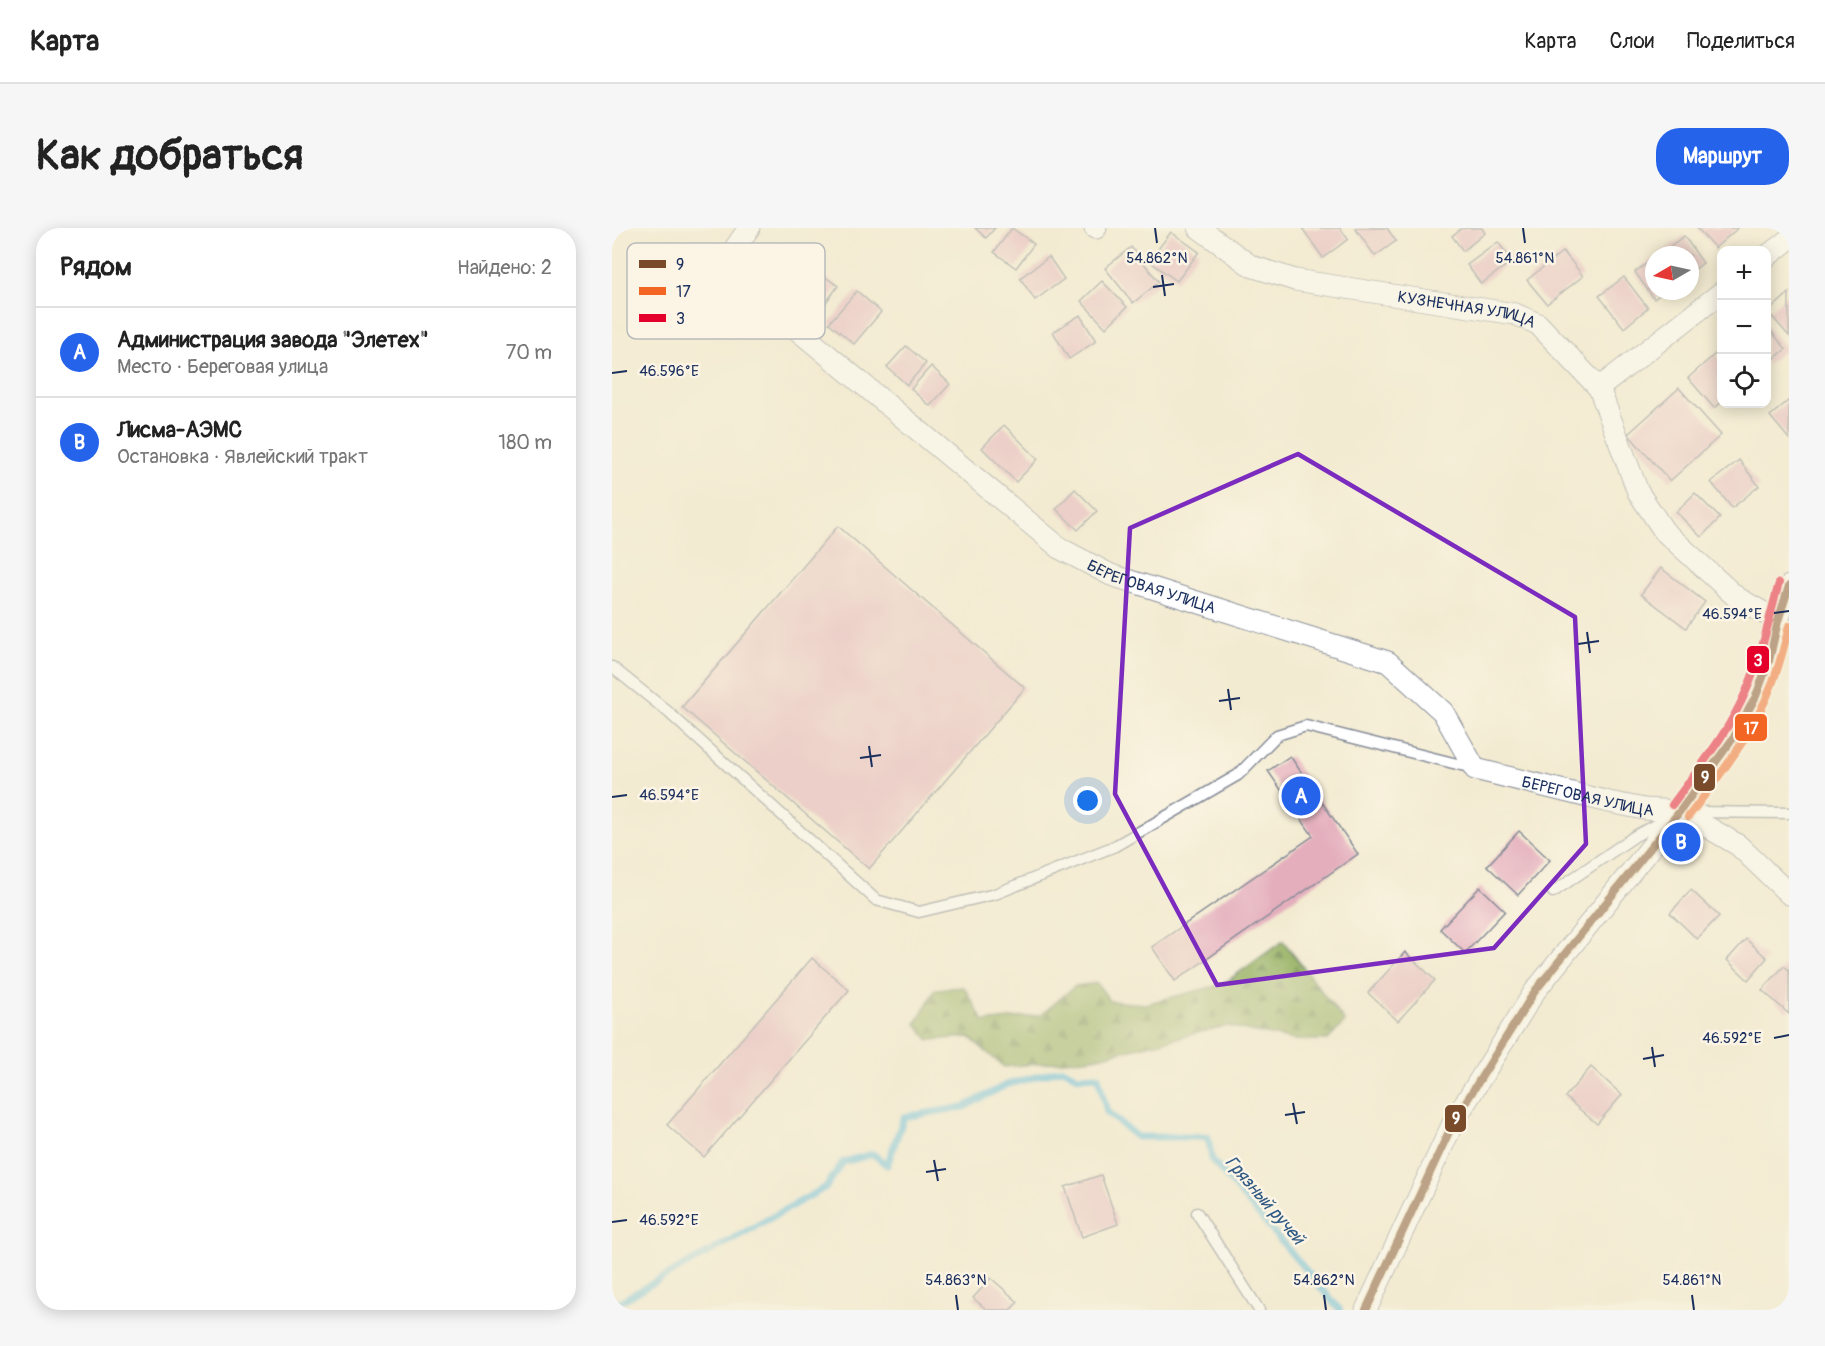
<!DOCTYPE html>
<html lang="ru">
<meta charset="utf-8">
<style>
:root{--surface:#fff;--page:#f6f6f6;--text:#222;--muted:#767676;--line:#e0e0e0;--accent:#2563eb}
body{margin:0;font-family:Pangolin,sans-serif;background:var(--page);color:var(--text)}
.controls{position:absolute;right:18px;top:18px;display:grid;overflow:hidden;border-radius:12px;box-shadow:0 3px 15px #0003}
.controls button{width:54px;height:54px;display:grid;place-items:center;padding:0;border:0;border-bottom:2px solid var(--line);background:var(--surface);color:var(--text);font:30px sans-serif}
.compass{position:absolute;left:1033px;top:18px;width:54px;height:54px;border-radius:50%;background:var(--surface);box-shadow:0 3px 15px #0003;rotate:261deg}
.you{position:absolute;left:476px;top:573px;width:21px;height:21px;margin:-15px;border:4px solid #fff;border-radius:50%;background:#1a73e8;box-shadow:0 0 0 9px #1a73e833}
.badge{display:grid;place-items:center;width:39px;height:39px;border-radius:50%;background:var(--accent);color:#fff;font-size:20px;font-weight:700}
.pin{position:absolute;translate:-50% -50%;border:3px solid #fff;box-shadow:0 2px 6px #0006}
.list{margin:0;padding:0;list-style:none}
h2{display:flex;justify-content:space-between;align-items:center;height:78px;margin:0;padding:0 24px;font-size:26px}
h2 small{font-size:20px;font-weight:400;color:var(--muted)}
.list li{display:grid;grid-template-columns:39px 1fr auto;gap:18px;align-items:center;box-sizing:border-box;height:90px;padding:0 24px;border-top:2px solid var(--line)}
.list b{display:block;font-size:22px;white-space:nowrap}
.list p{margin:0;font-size:20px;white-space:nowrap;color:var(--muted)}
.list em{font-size:20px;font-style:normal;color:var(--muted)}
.icon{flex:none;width:33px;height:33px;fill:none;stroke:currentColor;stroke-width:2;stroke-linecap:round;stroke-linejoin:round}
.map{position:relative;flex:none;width:1177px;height:1082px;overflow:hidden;border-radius:24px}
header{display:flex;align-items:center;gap:36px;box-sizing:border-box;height:84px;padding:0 30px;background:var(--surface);border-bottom:2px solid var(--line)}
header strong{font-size:28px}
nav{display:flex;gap:33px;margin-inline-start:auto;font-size:21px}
.intro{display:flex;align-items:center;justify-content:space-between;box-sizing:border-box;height:144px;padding:0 36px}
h1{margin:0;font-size:42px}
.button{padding:15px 27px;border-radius:24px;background:var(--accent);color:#fff;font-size:21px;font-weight:700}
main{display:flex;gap:36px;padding:0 36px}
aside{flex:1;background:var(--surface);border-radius:24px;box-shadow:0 3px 15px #0003}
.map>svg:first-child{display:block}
.forest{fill:url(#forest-firs);stroke:#587060;stroke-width:1.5}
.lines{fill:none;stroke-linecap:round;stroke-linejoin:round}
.stream{stroke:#63bde1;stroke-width:7}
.building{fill:#e4aebd}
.lane-casing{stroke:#878d98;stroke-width:13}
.street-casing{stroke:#878d98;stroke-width:23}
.lane{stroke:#fff;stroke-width:10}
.street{stroke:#fff;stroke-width:21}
.bus-1-casing{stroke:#fcf5e5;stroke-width:12}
.bus-2-casing{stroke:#fcf5e5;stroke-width:12}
.bus-3-casing{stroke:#fcf5e5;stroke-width:12}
.bus-1{stroke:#7a4b2a;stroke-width:8}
.bus-2{stroke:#f26522;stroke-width:8}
.bus-3{stroke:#e4002b;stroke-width:8}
.marked{fill:none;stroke:#7b2cbf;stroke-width:4.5;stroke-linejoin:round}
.ticks{fill:none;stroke:#1b2f5e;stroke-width:2}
.labels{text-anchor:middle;stroke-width:5;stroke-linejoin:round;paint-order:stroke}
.street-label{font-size:16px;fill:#1b2f5e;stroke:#fcf5e5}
.water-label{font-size:18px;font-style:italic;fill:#315a85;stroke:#fcf5e5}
.key{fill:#fcf5e5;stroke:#b8babc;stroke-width:1.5}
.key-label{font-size:16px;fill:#1b2f5e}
.ticks-label{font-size:15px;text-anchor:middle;fill:#1b2f5e;stroke:#fcf5e5;stroke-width:5;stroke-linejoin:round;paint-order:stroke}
.line-badge{stroke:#fcf5e5;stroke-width:2}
.badge-label{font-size:16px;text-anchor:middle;font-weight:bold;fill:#fff}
</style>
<header>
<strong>Карта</strong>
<nav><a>Карта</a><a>Слои</a><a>Поделиться</a></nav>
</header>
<div class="intro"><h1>Как добраться</h1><a class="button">Маршрут</a></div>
<main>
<aside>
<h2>Рядом<small>Найдено: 2</small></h2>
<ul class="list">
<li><span class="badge">A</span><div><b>Администрация завода &quot;Элетех&quot;</b><p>Место · Береговая улица</p></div><em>70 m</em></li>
<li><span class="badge">B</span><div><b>Лисма-АЭМС</b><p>Остановка · Явлейский тракт</p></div><em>180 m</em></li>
</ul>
</aside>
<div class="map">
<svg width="1177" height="1082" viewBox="0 0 1177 1082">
<defs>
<pattern id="forest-firs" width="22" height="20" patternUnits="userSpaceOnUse" patternTransform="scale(1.5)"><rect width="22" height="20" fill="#94b062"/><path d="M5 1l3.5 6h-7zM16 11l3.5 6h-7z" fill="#789054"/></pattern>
</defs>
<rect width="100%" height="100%" fill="#fcf5e5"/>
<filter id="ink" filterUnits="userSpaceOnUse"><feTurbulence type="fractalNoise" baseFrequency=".0167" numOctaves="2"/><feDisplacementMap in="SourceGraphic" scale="12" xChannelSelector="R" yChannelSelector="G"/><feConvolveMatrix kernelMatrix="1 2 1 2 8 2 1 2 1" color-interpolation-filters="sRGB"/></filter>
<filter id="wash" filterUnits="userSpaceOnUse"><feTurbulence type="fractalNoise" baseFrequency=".008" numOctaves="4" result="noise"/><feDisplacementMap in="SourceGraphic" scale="24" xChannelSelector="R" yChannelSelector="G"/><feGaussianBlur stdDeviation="1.35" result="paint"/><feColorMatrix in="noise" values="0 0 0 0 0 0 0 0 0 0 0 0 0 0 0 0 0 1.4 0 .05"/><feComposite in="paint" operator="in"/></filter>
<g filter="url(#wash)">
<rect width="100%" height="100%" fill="#f3ebd1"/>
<polygon class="forest" points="671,713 733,794 716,812 682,812 615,798 482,830 392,839 357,809 317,812 304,796 323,761 352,759 372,794 429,787 463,758 485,755 498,773 533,776 611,756"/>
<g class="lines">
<polyline class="stream" points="0,1078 214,959 231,934 261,926 275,937 292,889 352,879 394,857 451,841 466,849 486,848 495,884 525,909 596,909 600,932 728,1082"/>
</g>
<g id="blocks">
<g class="building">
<polygon points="363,0 383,0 374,10"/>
<polygon points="400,0 422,16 404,40 382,24"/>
<polygon points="690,0 728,0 736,11 711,30"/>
<polygon points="743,0 775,0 784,13 763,28"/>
<polygon points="850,0 870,0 873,5 851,23 840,8"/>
<polygon points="1085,0 1126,0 1103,20"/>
<polygon points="559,4 587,24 565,53 537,33"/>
<polygon points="1072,8 1091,35 1078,45 1078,27 1046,27"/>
<polygon points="886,14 900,33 869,56 855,37"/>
<polygon points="519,19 547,54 521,75 493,40"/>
<polygon points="951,23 971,48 935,76 915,52"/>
<polygon points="182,27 226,58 207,84 163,53"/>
<polygon points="437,29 452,51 423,72 408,50"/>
<polygon points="1042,30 1042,63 1053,63 1042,71 1023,44"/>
<polygon points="1012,49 1036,80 1012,100 987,68"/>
<polygon points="490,53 515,79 494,100 469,73"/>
<polygon points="245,63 269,84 242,116 217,95"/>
<polygon points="1177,65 1177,108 1156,84"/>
<polygon points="468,87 484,113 457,131 441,104"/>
<polygon points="1154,97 1174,121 1154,137"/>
<polygon points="294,118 314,135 295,157 275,139"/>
<polygon points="1103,126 1110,133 1110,174 1102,180 1076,150"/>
<polygon points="319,138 338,156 318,178 299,161"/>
<polygon points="1067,160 1109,207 1058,253 1016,206"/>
<polygon points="1177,172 1177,211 1158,188"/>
<polygon points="392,197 426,231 404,254 370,220"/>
<polygon points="1127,232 1147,258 1120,280 1099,254"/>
<polygon points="463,261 485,283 466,302 444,281"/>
<polygon points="1083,265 1108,290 1089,309 1064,284"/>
<polygon points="226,298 413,460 257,641 70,479"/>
<polygon points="1049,340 1093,374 1074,400 1029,366"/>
<polygon points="678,528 746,626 563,753 540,719 701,608 656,543"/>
<polygon points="907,603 938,632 906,667 875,638"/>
<polygon points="868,659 893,683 853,725 828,701"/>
<polygon points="1079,662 1107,688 1085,711 1058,685"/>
<polygon points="1134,711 1155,730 1136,752 1115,732"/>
<polygon points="793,724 823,752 786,793 756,765"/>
<polygon points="200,730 237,762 92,929 55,897"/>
<polygon points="1172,738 1177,742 1177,786 1150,762"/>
<polygon points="979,839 1010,867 985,896 953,869"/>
<polygon points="489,947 506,996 470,1009 453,959"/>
<polygon points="379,1050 406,1074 398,1082 375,1082 361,1070"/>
</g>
</g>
</g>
<g filter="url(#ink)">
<use href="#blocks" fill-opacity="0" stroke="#878d98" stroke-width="1.5"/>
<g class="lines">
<g class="lane-casing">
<g id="lane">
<polyline points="0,439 55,483 264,672 307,684 383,666 503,618 626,547 665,507 694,498 861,540"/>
<polyline points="1078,584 1177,585"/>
<polyline points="941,664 1023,608 1056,590"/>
<polyline points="585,985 647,1082"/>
</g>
</g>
<g class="street-casing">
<g id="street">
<path id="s1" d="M137 0 106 45 117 60 140 64 449 321 499 347 776 434 831 484 863 541 997 574 1032 581 1068 583 1126 617 1177 666"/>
<polyline points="483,0 484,0"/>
<path id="s2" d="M587 0 639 38 683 52 903 86 926 96 987 160 1026 264 1052 303 1124 369 1166 393"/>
<polyline points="1154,29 1177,11"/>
<polyline points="987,160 1110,64"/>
<polyline points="754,1082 842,893 923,763 1068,583 1122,509 1144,468 1157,433 1166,393 1177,358"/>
</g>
</g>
<use href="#lane" class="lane"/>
<use href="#street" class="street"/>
<g class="bus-1-casing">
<polyline id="bus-1" points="754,1082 842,893 923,763 1068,583 1122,509 1144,468 1157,433 1166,393 1177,358"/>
</g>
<g class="bus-2-casing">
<path id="bus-2" d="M1076 589C1104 552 1133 516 1153 473 1164 450 1171 424 1177 398"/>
</g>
<g class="bus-3-casing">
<path id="bus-3" d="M1060 577C1087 540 1117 504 1135 461 1150 427 1157 390 1167 355"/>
</g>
<use href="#bus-1" class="bus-1"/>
<use href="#bus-2" class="bus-2"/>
<use href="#bus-3" class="bus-3"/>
</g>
</g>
<path d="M0 0H1177V1082H0ZM686 226 963 389 974 616 882 720 605 757 503 566 518 300Z" fill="#f3ebd1" fill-opacity=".55" fill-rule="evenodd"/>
<path class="marked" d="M686 226 963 389 974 616 882 720 605 757 503 566 518 300Z"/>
<path class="ticks" d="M543 0 545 15M911 0 913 15M550 47 553 68M541 59 562 56M0 145 15 143M1162 385 1177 383M975 404 978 425M966 416 987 413M616 461 619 482M607 473 628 470M257 518 260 539M248 530 269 527M0 569 15 567M1162 810 1177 807M1040 819 1043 839M1031 831 1052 827M681 875 685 896M673 887 693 884M322 932 326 953M314 944 334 941M0 994 15 992M344 1067 346 1082M712 1067 714 1082M1080 1067 1082 1082"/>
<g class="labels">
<g class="street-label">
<text dy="6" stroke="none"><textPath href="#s2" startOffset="285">КУЗНЕЧНАЯ УЛИЦА</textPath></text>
<text dy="6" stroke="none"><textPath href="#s1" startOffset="597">БЕРЕГОВАЯ УЛИЦА</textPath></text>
<text dy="6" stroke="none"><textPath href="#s1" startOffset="1101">БЕРЕГОВАЯ УЛИЦА</textPath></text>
</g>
<g class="water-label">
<text transform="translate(653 972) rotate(49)" y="6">Грязный ручей</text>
</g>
</g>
<rect x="15" y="15" width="198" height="96" rx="9" class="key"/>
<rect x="27" y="32" width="27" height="8" fill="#7a4b2a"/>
<rect x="27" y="59" width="27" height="8" fill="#f26522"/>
<rect x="27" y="86" width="27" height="8" fill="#e4002b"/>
<g class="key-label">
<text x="64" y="42">9</text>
<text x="64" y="69">17</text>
<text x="64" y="96">3</text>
</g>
<g class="ticks-label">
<text x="545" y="35">54.862°N</text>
<text x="913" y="35">54.861°N</text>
<text x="57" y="148">46.596°E</text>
<text x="1120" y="391">46.594°E</text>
<text x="57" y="572">46.594°E</text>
<text x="1120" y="815">46.592°E</text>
<text x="57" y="997">46.592°E</text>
<text x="344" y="1057">54.863°N</text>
<text x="712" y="1057">54.862°N</text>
<text x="1080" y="1057">54.861°N</text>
</g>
<g class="line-badge">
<rect x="1134" y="417" width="24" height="29" rx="6" fill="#e4002b"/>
<rect x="1122" y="485" width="34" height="29" rx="6" fill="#f26522"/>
<rect x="1081" y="535" width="23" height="29" rx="6" fill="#7a4b2a"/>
<rect x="832" y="876" width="23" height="29" rx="6" fill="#7a4b2a"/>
</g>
<g class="badge-label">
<text x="1146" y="438">3</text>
<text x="1139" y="506">17</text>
<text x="1093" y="555">9</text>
<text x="844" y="896">9</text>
</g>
</svg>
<div class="controls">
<button>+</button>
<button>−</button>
<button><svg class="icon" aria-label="locate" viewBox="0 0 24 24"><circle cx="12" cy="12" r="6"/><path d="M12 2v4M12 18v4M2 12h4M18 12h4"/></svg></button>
</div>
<svg class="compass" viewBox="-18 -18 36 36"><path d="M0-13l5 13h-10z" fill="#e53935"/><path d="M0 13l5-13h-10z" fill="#767676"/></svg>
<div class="you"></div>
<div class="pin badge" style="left:689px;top:568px">A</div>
<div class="pin badge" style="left:1069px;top:614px">B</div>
</div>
</main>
